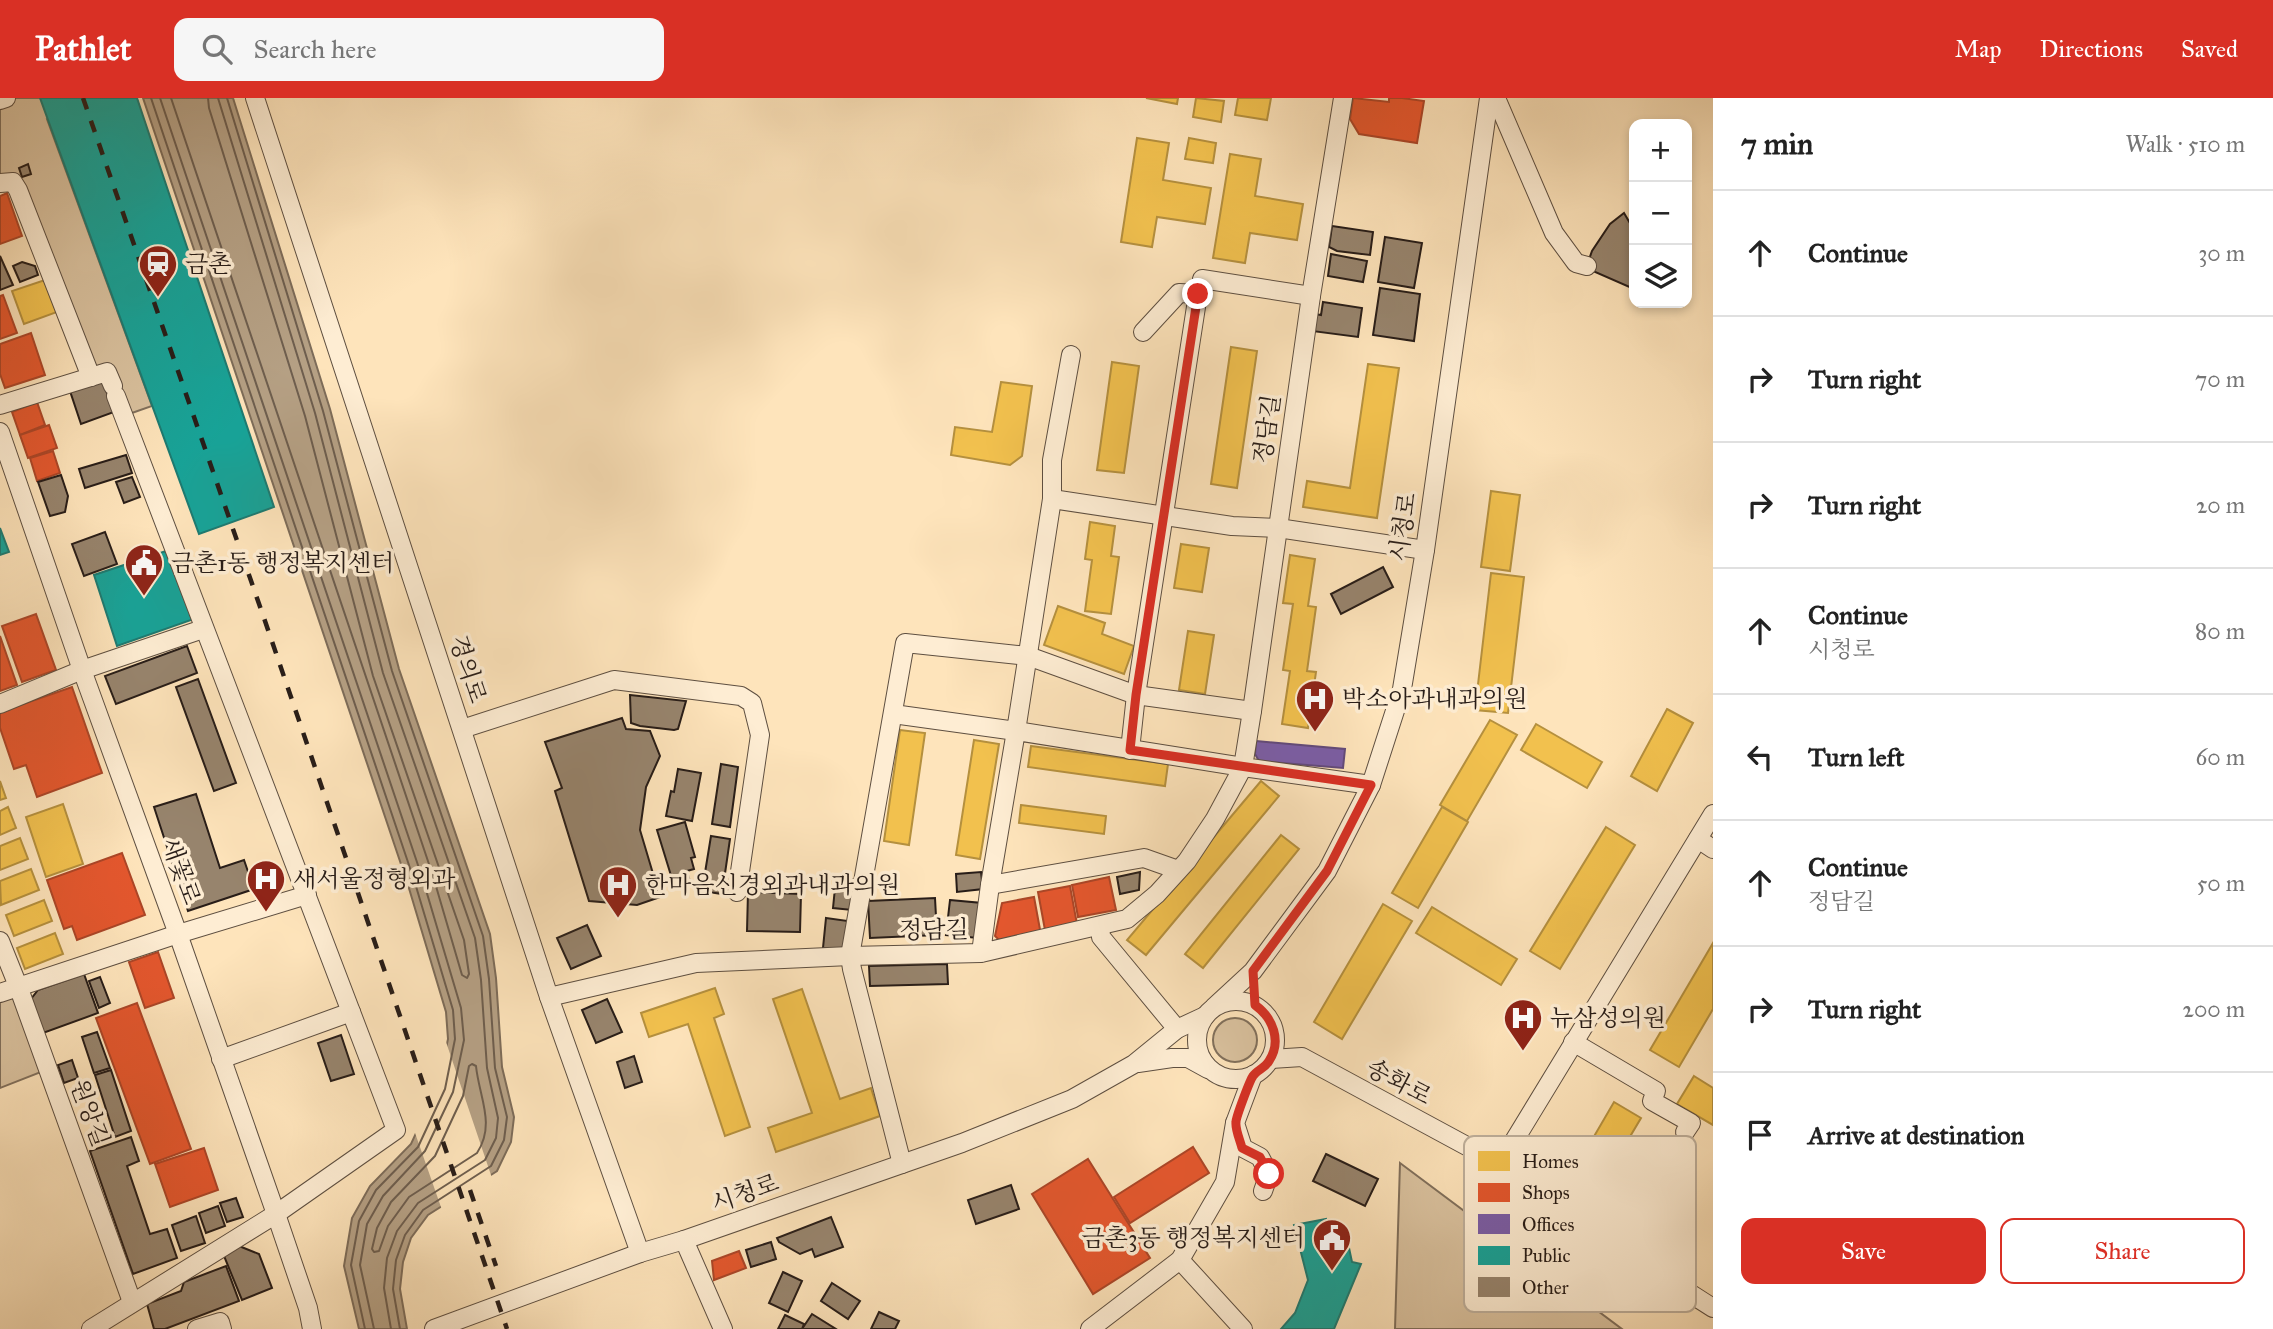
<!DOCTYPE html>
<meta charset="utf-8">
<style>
:root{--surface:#fff;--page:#f6f6f6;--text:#222;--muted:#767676;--line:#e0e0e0;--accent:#d93025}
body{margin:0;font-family:"IM FELL Great Primer","Noto Serif KR",serif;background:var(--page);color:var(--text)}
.controls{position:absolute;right:21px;top:21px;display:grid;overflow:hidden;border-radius:14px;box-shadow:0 4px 10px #0003}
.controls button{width:63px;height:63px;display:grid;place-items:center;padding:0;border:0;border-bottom:2px solid var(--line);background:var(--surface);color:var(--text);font:35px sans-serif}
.stop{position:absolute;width:21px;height:21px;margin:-16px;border:5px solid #d93025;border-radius:50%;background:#fff}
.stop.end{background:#d93025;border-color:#fff;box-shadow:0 2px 7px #0008}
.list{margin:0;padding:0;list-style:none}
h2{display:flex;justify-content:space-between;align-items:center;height:91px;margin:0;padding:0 28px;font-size:30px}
h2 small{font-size:23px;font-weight:400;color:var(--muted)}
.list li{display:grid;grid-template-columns:46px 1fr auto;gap:21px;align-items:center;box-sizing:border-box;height:126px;padding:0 28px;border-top:2px solid var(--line)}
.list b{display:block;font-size:26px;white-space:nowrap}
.list p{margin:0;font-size:23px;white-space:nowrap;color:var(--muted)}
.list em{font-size:23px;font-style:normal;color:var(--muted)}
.actions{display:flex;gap:14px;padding:21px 28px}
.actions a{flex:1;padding:16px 0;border:2px solid var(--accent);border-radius:14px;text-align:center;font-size:24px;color:var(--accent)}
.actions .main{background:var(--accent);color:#fff}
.icon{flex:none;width:38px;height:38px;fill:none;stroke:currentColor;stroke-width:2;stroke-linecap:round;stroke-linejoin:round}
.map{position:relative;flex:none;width:1713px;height:1231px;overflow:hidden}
header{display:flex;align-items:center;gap:42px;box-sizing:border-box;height:98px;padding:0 35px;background:var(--accent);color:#fff}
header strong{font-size:33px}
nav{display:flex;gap:38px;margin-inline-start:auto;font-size:24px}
.search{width:490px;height:63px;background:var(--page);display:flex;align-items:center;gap:18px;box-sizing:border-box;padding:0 24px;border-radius:14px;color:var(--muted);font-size:26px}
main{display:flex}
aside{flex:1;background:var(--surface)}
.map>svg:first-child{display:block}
.green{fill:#dac29f;stroke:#81705c;stroke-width:2}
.water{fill:#b5a084;stroke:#7d6c59;stroke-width:2}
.pier{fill:#fee4bb}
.homes{fill:#f2c14e;stroke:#b5903e;stroke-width:2}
.shops{fill:#e4572e;stroke:#ac4627;stroke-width:2}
.offices{fill:#7b5ea7;stroke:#624a7c;stroke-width:2}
.public{fill:#17a398;stroke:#1c7b72;stroke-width:2}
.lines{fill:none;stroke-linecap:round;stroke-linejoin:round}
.shore{stroke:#6e5e4e;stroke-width:2}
.building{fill:#97846d;stroke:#281d18;stroke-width:2}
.minor-casing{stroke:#5e4f41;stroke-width:20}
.minor{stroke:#feedd3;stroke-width:18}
.rail{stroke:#281d18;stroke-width:4.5;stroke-dasharray:12 12;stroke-linecap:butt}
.route{stroke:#d93025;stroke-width:9}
.labels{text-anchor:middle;stroke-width:7;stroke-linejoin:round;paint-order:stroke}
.poi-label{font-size:24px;fill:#281d18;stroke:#feedd3;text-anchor:start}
.street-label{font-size:24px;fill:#281d18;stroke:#feedd3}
.key{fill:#feedd3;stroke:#beaf9b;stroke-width:2}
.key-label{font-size:19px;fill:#281d18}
</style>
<header>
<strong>Pathlet</strong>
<div class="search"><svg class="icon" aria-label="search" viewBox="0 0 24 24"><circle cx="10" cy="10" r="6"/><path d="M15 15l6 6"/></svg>Search here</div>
<nav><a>Map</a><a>Directions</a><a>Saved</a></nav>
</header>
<main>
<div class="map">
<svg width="1713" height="1231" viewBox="0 0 1713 1231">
<rect width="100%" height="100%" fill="#fee4bb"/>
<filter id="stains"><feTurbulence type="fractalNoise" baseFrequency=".00286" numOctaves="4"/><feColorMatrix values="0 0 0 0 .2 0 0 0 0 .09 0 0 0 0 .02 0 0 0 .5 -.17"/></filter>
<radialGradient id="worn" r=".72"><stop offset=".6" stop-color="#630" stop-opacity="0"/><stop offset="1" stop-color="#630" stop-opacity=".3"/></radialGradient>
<g class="green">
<polygon points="13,0 109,0 47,21 152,308 129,316 94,271 21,86 0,80 0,7"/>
<polygon points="12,895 41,974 0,990 0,900"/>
<circle cx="1235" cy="942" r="22"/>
<polygon points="1400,1065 1622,1231 1395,1231"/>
</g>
<polygon class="water" points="143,0 233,0 330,311 399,571 490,836 496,880 502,969 514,1019 511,1044 497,1073 428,1117 411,1140 403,1164 400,1191 407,1231 359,1231 344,1168 352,1120 370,1088 411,1046 438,988 448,941 446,914 408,787"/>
<polygon class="pier" points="445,941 492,1080 442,1112 414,1032 435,987"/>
<g class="homes">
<polygon points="1146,0 1178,0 1177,6"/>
<polygon points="1196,0 1224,3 1221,24 1193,19"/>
<polygon points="1238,0 1271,0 1267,22 1235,17"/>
<polygon points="1137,40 1169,45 1163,82 1211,90 1205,126 1157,119 1152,149 1121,144"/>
<polygon points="1189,40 1216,45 1213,65 1185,61"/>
<polygon points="1230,56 1261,61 1255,98 1303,106 1297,142 1250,135 1245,165 1213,160"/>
<polygon points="45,182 57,214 24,226 12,193"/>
<polygon points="1231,249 1257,253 1237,390 1211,386"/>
<polygon points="1112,264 1139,268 1124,375 1097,372"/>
<polygon points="1368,266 1399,270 1377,420 1303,409 1307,383 1350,390"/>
<polygon points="1001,284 1032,288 1022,358 1010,367 951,357 955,329 992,334"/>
<polygon points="1491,393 1520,397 1510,473 1481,469"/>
<polygon points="1090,424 1115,428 1111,458 1119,459 1111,516 1085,513 1092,462 1085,461"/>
<polygon points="1181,446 1209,450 1202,494 1174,490"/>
<polygon points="1290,457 1315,461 1308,508 1316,509 1307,573 1316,574 1308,630 1282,626 1290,573 1283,572 1293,506 1283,505"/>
<polygon points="1491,475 1524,479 1508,615 1475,612"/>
<polygon points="1058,508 1105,525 1102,536 1134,548 1124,576 1044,547"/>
<polygon points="1188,533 1214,537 1205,596 1179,592"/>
<polygon points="1667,611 1693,625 1657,693 1631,678"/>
<polygon points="1490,622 1517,637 1467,723 1440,707"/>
<polygon points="1536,626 1602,664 1587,690 1521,652"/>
<polygon points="900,632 925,635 909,747 884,743"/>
<polygon points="974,642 999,646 980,761 956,757"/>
<polygon points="1031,648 1168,666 1165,688 1028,669"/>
<polygon points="0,683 6,700 0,702"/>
<polygon points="1261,683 1279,698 1146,857 1127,842"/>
<polygon points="63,706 83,766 46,779 26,719"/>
<polygon points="1021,707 1106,718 1104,736 1019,725"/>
<polygon points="8,709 16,730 0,737 0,713"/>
<polygon points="1442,709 1468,724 1418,810 1392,795"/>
<polygon points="1606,729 1635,747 1560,871 1530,853"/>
<polygon points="1281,737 1299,751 1203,870 1185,856"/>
<polygon points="20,740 28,761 0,772 0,748"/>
<polygon points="31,771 39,792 1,807 0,783"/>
<polygon points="44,802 52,823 14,838 6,817"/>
<polygon points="1383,806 1412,823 1342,941 1314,924"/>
<polygon points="1432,809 1517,861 1501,887 1416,835"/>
<polygon points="55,835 63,856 25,871 17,850"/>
<polygon points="1713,845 1713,911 1679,969 1650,952"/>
<polygon points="715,890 724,916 714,920 750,1029 725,1038 688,926 649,939 641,915"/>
<polygon points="802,891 840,1001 871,990 880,1018 776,1054 768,1030 812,1015 773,901"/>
<polygon points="1694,978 1713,990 1713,1027 1677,1006"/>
<polygon points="1614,1004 1641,1020 1590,1106 1564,1090"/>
</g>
<g class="shops">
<polygon points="1353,0 1389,4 1389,0 1402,0 1424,3 1417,45 1359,36 1350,21"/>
<polygon points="7,95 22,138 0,146 0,98"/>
<polygon points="3,197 17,235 0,241 0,198"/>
<polygon points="31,235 45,277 5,290 0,276 0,246"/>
<polygon points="37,304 45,327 20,337 12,314"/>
<polygon points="49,327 57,350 28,360 20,337"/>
<polygon points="53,353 60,375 37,383 30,360"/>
<polygon points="36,516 56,572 22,584 2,528"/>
<polygon points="0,538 17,587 0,593"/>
<polygon points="72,589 102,675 37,699 26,667 14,671 0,630 0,614"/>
<polygon points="122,755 145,817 77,842 72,828 64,831 47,782"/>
<polygon points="1109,779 1116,812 1078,819 1072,787"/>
<polygon points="1070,788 1077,826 1045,832 1038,794"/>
<polygon points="1034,799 1041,837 1001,844 995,838 1002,805"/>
<polygon points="158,854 174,900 145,910 129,864"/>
<polygon points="137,905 191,1051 150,1066 96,920"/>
<polygon points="1193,1049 1209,1075 1130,1125 1114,1099"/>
<polygon points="204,1050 218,1092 170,1109 155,1066"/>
<polygon points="1088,1061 1150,1160 1093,1196 1032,1096"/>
<polygon points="739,1153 746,1170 714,1182 712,1163"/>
</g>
<polygon class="offices" points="1256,643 1345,651 1343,670 1259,663 1255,656"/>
<g class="public">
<polygon points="40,0 137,0 274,409 199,436"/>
<polygon points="0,430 9,454 0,457"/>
<polygon points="169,452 194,521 117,548 94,477"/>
<polygon points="1326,1121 1328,1136 1345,1131 1352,1164 1361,1166 1334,1231 1281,1231 1295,1215 1308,1182 1294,1127"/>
</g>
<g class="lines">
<g class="shore">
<polyline points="151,0 415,785 453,912 455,941 445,991 418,1049 376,1092 359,1123 351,1167 365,1231"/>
<polyline points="160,0 423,782 461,910 464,942 453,994 425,1053 383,1098 367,1126 360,1167 374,1231"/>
<polyline points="171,0 433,778 462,877 467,880 469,876 464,842 373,578 305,318 209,10 208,0"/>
<polyline points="218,0 315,315 383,575 475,840 481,882 487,970 498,1020 496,1040 485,1062 418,1105 397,1133 387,1160 384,1190 391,1231"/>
<polyline points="227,0 323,313 392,573 483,838 489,881 495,970 507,1019 504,1042 491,1068 423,1112 405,1137 396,1162 393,1191 400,1231"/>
<path d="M472 966 476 968C479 999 496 1026 477 1055L409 1099 388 1128 379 1153 374 1154 372 1151 377 1130 391 1104 435 1058 463 998 469 968Z"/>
</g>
</g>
<g class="building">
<polygon points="28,66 31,76 22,79 19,70"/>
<polygon points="1624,115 1634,132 1634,191 1586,170 1592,153 1610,126"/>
<polygon points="1332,128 1373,134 1370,157 1337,153 1329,149"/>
<polygon points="1385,139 1422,145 1414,190 1378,184"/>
<polygon points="1331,156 1367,163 1363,184 1328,178"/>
<polygon points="0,158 13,187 0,192"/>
<polygon points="22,164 35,168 38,177 20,184 13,168"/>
<polygon points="1380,190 1420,196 1414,243 1373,237"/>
<polygon points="1323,204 1362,210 1358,239 1312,233 1315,216 1321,217"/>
<polygon points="102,281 114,314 81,326 70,293"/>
<polygon points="126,357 132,375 85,390 79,371"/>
<polygon points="61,377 68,398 65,414 50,418 38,384"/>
<polygon points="132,379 140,399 124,405 116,384"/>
<polygon points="105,434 117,466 84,478 72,446"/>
<polygon points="1383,469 1393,489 1341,516 1331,496"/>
<polygon points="187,548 197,575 116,606 105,578"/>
<polygon points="198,581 236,685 214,693 176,589"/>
<polygon points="630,597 686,603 678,631 674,632 640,628 631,625"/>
<polygon points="622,620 626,631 650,633 660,658 646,689 640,732 660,799 637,807 589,803 555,693 562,690 545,644"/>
<polygon points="721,666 738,669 730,729 712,726"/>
<polygon points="678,671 701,675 692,723 666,718 671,693 674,694"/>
<polygon points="196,696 220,770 244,762 254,791 188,813 154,709"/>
<polygon points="685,724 695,759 691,760 694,771 687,773 689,780 673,784 657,732"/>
<polygon points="711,738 730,741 722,796 702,793"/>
<polygon points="981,774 983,791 957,794 956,776"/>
<polygon points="1140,774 1139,792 1120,796 1117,779"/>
<polygon points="836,780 855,782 852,812 833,810"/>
<polygon points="748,794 801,796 800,834 747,833"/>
<polygon points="935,800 937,837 870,840 868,803"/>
<polygon points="950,802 982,805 978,840 946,837"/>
<polygon points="826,820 848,823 845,853 823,850"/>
<polygon points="587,827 601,858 571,871 557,840"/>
<polygon points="947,866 948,886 870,888 869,868"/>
<polygon points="84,876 98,915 43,935 31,901 38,892"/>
<polygon points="100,879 110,905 99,910 89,883"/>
<polygon points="607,901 622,934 596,945 582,912"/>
<polygon points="97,934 110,970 94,975 82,939"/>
<polygon points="341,937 354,976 331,983 318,945"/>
<polygon points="634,958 642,984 625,990 617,964"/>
<polygon points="72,962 78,980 64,985 58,967"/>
<polygon points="111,972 131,1033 115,1039 95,977"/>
<polygon points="131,1039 139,1063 127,1068 150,1136 167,1131 177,1160 133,1176 90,1053"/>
<polygon points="1326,1056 1378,1081 1365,1108 1313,1083"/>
<polygon points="1011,1087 1019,1111 976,1126 968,1102"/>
<polygon points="236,1100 243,1119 227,1124 220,1105"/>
<polygon points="218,1108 225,1128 206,1135 199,1115"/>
<polygon points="196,1118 205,1145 181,1153 172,1127"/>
<polygon points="831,1119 843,1149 815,1159 812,1151 800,1156 779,1144 777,1140"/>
<polygon points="771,1144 776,1161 751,1169 746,1152"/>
<polygon points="239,1148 259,1156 272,1190 242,1202 224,1158"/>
<polygon points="226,1168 239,1203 165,1231 154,1231 147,1206 181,1193 184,1184"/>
<polygon points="783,1174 802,1183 788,1214 769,1205"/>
<polygon points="832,1185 860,1203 848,1221 821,1203"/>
<polygon points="879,1214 899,1223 895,1231 871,1231"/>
<polygon points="812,1216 836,1231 802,1231"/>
<polygon points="785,1217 804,1226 802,1231 778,1231"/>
</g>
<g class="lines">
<g class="minor-casing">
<g id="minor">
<polyline points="255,0 549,899 640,1155"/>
<polyline points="1343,0 1311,198 1252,613 1243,669 1371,687"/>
<polyline points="1496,0 1554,135 1576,165 1587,168"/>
<polyline points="0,2 6,0"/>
<polyline points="0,85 13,84 18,92 91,279"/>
<polyline points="1202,181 1311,198"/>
<polyline points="0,307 107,274 113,288"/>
<polyline points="0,334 82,572 178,836 276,1116 308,1210 312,1231"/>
<polyline points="1052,401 1232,428 1278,430 1425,452"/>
<polyline points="0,606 82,572 203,531"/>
<polyline points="893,616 1016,633 1052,401 1052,362 1071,257"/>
<polyline points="462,631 614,582 741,598 752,605 760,637 737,794"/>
<polyline points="1130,652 1136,597 1198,196 1179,195 1143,234"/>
<polyline points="1713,716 1500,1066 1516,1084 1713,1210"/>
<polyline points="1698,741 1713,751"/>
<polyline points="990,787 1144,760 1178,772"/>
<polyline points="1100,829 1101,839 1177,931"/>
<polyline points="0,843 18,888 132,1204"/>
<polyline points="0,895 178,836 307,797"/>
<polyline points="549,899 696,865 850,858 981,855 1127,821 1157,796 1187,763 1215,721 1243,669 1016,633 990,787 981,855"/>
<circle cx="1236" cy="942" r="39"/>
<polyline points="1214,909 1253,873 1327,773 1371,687 1402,591 1425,452 1489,0"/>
<polyline points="1573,944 1656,993 1652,1003 1691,1025 1685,1034"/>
<polyline points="221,961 351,914"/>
<polyline points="1271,961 1302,959 1500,1066"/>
<polyline points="1138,965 1172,960 1188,960 1208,971"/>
<polyline points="1253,977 1235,1025 1243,1050 1260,1059 1269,1076 1263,1093"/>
<polyline points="902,1066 852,871 850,858 905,545 1028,558 1136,597 1252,613"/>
<polyline points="684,1142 723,1231"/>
<polyline points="1180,1162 1243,1231"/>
<polyline points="91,1231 276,1116 396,1032 116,298"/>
<polyline points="197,1231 220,1224 222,1231"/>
<polyline points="434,1231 640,1155 684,1142 962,1045 1072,1001 1134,966 1177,931 1205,918"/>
<polyline points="1090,1231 1180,1162 1225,1084 1235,1025"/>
</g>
</g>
<use href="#minor" class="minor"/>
<g class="rail">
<polyline points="83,0 265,523 507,1231"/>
<polyline points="470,1092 496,1168"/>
</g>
</g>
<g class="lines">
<path class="route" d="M1198 196 1136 597 1130 652 1371 687 1327 773 1253 873 1255 907C1273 920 1282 943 1269 963 1265 970 1257 972 1253 978 1250 982 1236 1019 1236 1024 1235 1031 1240 1042 1242 1050L1260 1059 1269 1076"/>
</g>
<defs>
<g id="station-pin" transform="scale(2.0125)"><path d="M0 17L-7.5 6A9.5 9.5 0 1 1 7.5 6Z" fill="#8f2418" stroke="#feedd3"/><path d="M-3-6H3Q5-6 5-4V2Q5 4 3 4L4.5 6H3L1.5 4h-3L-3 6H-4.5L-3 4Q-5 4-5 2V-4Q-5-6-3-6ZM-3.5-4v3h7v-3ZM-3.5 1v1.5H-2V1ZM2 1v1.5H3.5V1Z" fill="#fff"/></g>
<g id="civic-pin" transform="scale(2.0125)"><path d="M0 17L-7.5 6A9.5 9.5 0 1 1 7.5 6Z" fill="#8f2418" stroke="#feedd3"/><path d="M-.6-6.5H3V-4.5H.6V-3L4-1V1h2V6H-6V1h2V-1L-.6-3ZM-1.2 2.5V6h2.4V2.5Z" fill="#fff"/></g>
<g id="hospital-pin" transform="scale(2.0125)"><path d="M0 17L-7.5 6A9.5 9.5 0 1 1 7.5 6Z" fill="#8f2418" stroke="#feedd3"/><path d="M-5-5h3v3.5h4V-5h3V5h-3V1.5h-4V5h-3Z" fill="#fff"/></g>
</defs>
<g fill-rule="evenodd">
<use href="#station-pin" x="158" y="166"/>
<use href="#civic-pin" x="144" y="465"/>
<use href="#hospital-pin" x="1315" y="601"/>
<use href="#hospital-pin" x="266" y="781"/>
<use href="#hospital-pin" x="618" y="787"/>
<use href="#hospital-pin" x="1523" y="920"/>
<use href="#civic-pin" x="1332" y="1140"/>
</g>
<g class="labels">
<g class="poi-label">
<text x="185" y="174">금촌</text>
<text x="171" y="473">금촌1동 행정복지센터</text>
<text x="1342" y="609">박소아과내과의원</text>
<text x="293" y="789">새서울정형외과</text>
<text x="645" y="795">한마음신경외과내과의원</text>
<text x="1550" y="928">뉴삼성의원</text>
<text x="1305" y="1148" text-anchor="end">금촌3동 행정복지센터</text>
</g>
<g class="street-label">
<text transform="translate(1267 331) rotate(-82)" y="8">정담길</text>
<text transform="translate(1403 429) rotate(-82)" y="8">시청로</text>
<text transform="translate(468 571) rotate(72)" y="8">경의로</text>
<text transform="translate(181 773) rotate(70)" y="8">새꽃로</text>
<text transform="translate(934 832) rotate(-1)" y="8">정담길</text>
<text transform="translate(1399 984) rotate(28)" y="8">송화로</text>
<text transform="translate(90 1015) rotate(70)" y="8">원앙길</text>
<text transform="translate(745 1095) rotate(-19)" y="8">시청로</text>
</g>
</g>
<rect x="1464" y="1038" width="232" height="176" rx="10" class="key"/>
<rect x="1478" y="1053" width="32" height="20" fill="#f2c14e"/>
<rect x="1478" y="1085" width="32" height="19" fill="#e4572e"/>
<rect x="1478" y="1116" width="32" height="20" fill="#7b5ea7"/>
<rect x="1478" y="1148" width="32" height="19" fill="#17a398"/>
<rect x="1478" y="1179" width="32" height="20" fill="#97846d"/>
<g class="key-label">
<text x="1522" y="1070">Homes</text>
<text x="1522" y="1101">Shops</text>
<text x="1522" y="1133">Offices</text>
<text x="1522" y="1164">Public</text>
<text x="1522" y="1196">Other</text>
</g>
<rect width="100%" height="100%" filter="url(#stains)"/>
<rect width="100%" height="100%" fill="url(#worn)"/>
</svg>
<div class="controls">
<button>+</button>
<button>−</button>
<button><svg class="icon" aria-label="layers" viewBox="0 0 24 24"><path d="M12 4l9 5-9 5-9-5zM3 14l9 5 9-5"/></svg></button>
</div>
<div class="stop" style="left:1269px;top:1076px"></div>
<div class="stop end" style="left:1198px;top:196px"></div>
</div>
<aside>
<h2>7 min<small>Walk · 510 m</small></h2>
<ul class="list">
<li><svg class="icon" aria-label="ahead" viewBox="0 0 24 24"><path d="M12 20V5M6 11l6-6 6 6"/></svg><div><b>Continue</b></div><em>30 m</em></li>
<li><svg class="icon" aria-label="right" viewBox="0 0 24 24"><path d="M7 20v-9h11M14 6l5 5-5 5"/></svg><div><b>Turn right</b></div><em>70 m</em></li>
<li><svg class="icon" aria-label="right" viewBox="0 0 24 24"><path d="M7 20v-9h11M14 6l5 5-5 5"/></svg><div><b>Turn right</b></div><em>20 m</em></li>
<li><svg class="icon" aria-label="ahead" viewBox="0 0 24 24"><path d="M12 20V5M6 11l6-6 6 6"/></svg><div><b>Continue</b><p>시청로</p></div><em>80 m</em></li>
<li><svg class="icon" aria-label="left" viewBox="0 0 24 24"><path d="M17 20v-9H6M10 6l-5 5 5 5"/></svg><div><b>Turn left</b></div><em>60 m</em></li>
<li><svg class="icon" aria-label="ahead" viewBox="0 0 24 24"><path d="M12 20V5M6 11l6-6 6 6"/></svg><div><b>Continue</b><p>정담길</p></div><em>50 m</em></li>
<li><svg class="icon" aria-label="right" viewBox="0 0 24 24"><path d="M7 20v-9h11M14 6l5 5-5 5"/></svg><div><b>Turn right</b></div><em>200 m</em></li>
<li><svg class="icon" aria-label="arrive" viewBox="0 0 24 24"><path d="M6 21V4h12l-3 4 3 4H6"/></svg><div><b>Arrive at destination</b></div></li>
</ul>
<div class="actions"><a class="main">Save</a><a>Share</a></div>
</aside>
</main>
